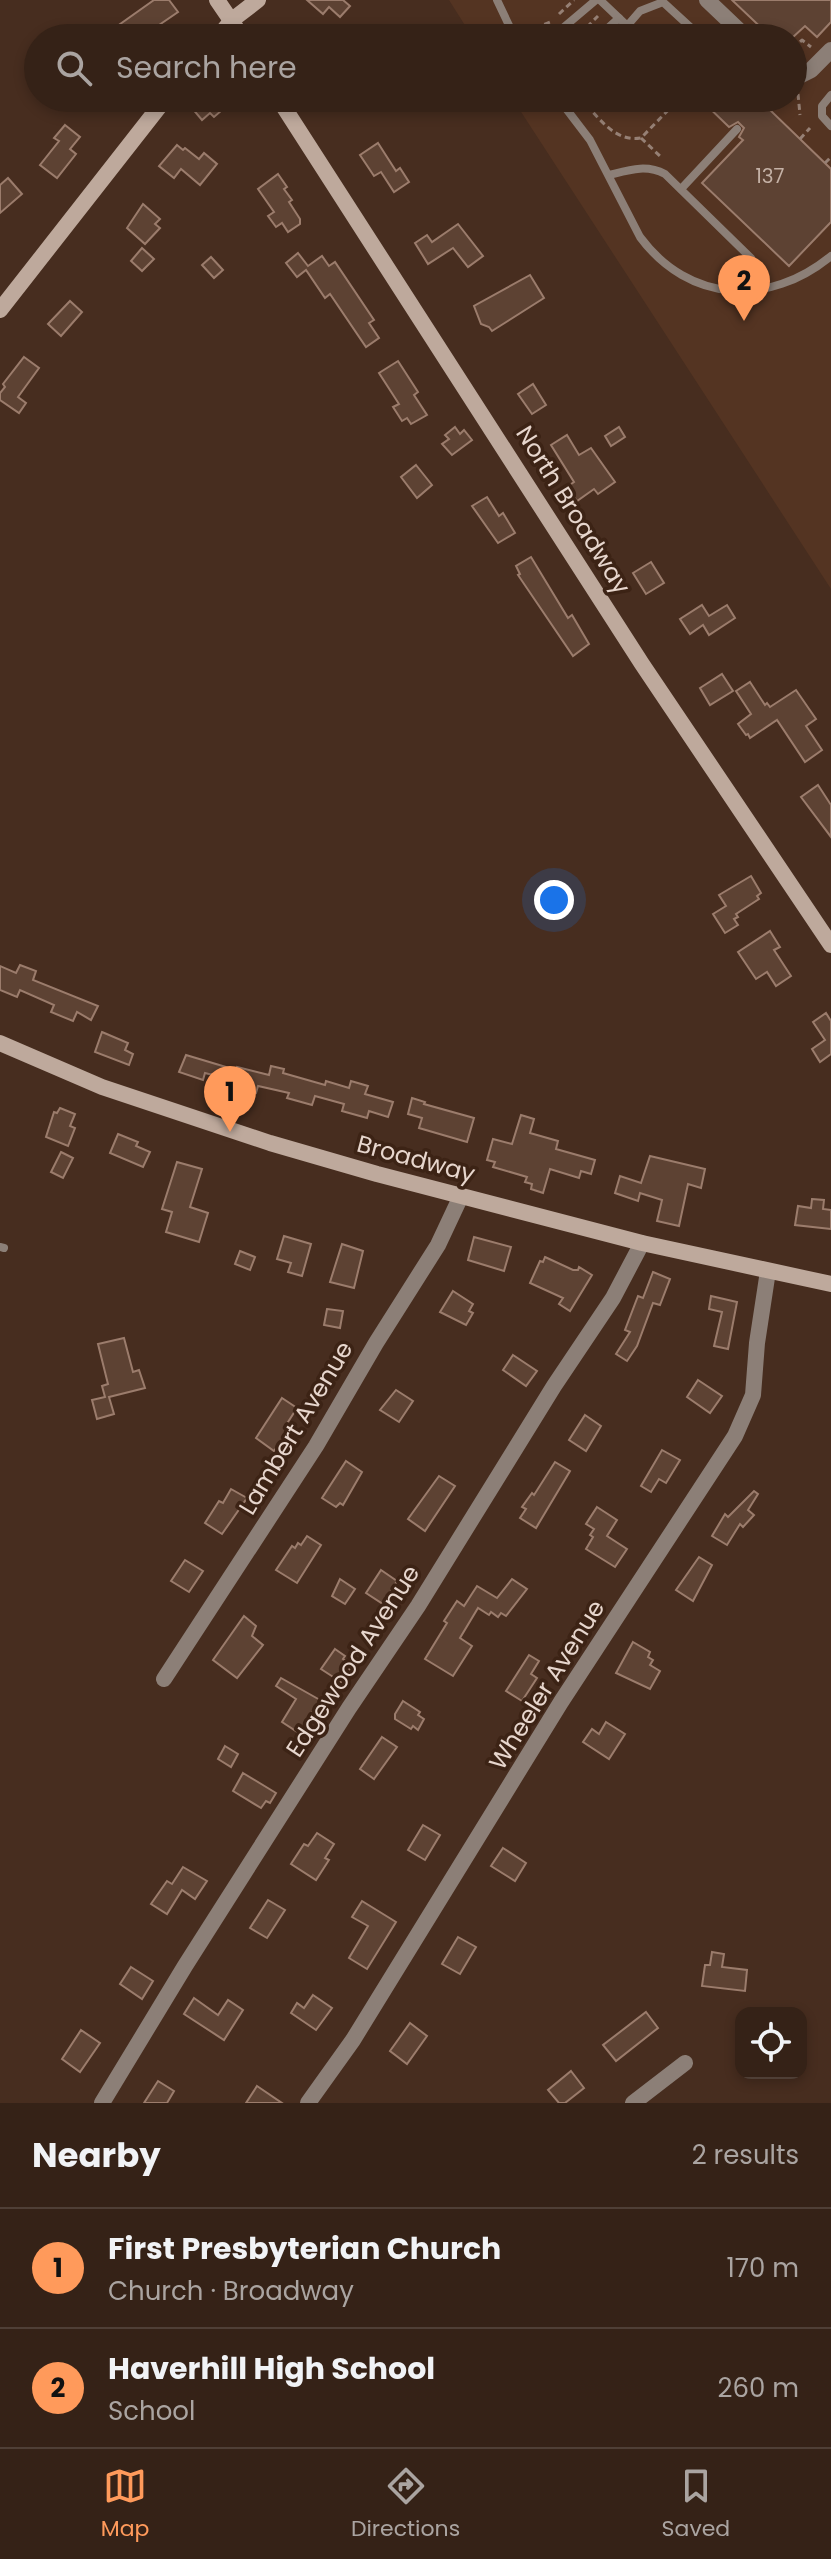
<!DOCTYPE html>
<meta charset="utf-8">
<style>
:root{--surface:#352217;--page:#402f24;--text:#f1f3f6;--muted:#aaa4a1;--line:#4f3f36;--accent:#ff9a5b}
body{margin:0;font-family:Poppins,sans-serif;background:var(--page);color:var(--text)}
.controls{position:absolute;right:24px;bottom:24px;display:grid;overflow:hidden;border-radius:16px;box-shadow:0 4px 12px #0003}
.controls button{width:72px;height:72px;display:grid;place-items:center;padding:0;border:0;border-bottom:2px solid var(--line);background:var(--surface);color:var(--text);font:40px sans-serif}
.you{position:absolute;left:554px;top:900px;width:28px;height:28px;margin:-20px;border:6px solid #fff;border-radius:50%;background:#1a73e8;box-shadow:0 0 0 12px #1a73e833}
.badge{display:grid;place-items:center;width:52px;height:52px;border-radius:50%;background:var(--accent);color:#111;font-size:26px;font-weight:700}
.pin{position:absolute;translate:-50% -66px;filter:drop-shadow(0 2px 4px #0008)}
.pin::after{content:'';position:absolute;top:42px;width:28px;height:24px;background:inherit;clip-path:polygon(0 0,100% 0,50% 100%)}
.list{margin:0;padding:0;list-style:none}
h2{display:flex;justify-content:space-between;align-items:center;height:104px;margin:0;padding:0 32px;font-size:34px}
h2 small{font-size:26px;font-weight:400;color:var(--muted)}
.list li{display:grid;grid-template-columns:52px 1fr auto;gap:24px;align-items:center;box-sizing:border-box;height:120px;padding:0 32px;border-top:2px solid var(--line)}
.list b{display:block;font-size:30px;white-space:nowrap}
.list p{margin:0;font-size:26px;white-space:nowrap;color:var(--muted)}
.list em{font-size:26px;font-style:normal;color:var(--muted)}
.icon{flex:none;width:44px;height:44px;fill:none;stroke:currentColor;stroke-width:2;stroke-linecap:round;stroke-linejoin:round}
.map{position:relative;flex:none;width:831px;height:2103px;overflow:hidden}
.search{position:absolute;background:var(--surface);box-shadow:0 4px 12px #0003;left:24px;right:24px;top:24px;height:88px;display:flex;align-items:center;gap:20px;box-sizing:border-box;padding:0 28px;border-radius:44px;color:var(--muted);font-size:30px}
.sheet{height:344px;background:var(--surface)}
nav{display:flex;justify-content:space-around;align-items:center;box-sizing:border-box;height:112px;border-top:2px solid var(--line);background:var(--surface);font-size:22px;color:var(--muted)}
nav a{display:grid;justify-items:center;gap:4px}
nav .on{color:var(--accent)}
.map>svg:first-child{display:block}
.built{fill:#543422}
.building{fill:#5d4233;stroke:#9b7c6c;stroke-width:2}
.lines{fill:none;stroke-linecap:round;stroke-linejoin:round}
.path{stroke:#968075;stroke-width:3;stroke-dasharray:6 4;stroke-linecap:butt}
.lane{stroke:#8c7f77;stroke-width:8}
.street{stroke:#8c7f77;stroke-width:16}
.secondary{stroke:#bea99c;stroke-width:16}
.labels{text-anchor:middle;stroke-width:7;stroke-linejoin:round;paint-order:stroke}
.number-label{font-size:20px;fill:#c4b1a6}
.street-label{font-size:24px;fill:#e7d6cd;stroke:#3c2315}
</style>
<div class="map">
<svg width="831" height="2103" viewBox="0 0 831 2103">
<rect width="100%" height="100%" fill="#472d1f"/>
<polygon class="built" points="449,0 831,0 831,589 512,98 793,98 793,38 473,38"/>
<g class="building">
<polygon points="154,0 169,0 178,12 140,38 124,38 116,27"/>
<polygon points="307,0 343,0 350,6 340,17 329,7 323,14"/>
<polygon points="732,0 831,0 831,22 817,37 805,26 792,38 772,38"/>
<polygon points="202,98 236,98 214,117 210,113 202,120 191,107"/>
<polygon points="699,98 782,98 771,111 831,169 831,222 789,266 702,183 743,140 739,137 744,128 738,122 729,127"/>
<polygon points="65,125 80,137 70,149 76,154 57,178 40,165 59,141 54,138"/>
<polygon points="378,143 396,171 400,168 409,182 394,192 381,172 374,176 360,155"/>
<polygon points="177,145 183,150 185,148 199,159 204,153 217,164 200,185 181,169 174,178 159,166"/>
<polygon points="278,174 287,187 284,189 292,200 289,202 300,219 300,224 288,232 282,223 276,227 268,216 274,212 258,189"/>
<polygon points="8,178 22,194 0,213 0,185"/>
<polygon points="143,204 160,219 155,224 160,228 145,244 127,228"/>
<polygon points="458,224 483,256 468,267 453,248 428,264 415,243 427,235 432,242"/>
<polygon points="142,248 154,259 142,271 131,261"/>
<polygon points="298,253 308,266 322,256 329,266 335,262 374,320 369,323 379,338 366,347 330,294 325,298 306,270 297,277 286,263"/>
<polygon points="211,257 223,270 214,278 202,265"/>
<polygon points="530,275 544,298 492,331 489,327 481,324 474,306"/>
<polygon points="70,301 82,312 61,336 48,324"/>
<polygon points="24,357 39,368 18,397 26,403 19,413 0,400 0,393 5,387 3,384"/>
<polygon points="398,361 418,392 414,395 427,415 411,424 407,418 402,421 393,407 399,404 379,373"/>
<polygon points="533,384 546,405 532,414 518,394"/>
<polygon points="455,427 460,434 464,430 472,440 452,455 442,444 449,439 445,435"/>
<polygon points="619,427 625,437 611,446 605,436"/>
<polygon points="567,435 579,455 591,448 615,482 598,494 594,489 577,501 567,487 574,482 551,445"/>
<polygon points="416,465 432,485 417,498 401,477"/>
<polygon points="487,497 499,516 503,513 515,533 498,543 472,506"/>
<polygon points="531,557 568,618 572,615 589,644 573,656 518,575 520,574 516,566"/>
<polygon points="651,562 664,583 646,594 633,573"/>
<polygon points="702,605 709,616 727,605 735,618 709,635 703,625 690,634 680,619"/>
<polygon points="722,674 733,691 710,705 700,688"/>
<polygon points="750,682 765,705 767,703 770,707 796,690 816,719 806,726 822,750 805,762 777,720 750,738 748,734 746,735 738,724 751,714 736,691"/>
<polygon points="818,785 831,805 831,837 801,797"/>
<polygon points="751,876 761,893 757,896 759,899 736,914 738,917 734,919 738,925 725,933 713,914 726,906 719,895"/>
<polygon points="770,931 780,947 774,950 791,976 776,986 767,972 756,979 738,952"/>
<polygon points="20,965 36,971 33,980 98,1006 91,1020 77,1012 73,1021 51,1012 54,1005 20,990 17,997 0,990 0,966 16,973"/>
<polygon points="826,1013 831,1021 831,1054 820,1062 812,1049 825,1040 813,1022"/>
<polygon points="102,1032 128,1043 125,1050 133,1054 129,1065 95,1052"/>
<polygon points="186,1055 236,1070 237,1067 269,1075 271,1066 284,1069 283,1073 325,1085 326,1081 349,1088 351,1081 368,1086 365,1094 393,1102 388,1117 369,1111 367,1118 342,1111 344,1104 315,1096 312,1105 287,1098 289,1093 258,1086 256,1093 230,1087 232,1080 205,1073 203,1080 179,1072"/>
<polygon points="412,1098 425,1102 424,1104 474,1118 467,1142 419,1128 422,1118 408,1114"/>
<polygon points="60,1108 75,1114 70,1126 75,1128 68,1146 46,1137 54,1112 57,1113"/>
<polygon points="521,1115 534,1119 530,1133 558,1141 556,1149 595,1160 591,1174 581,1171 579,1178 550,1169 543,1193 531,1189 532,1184 525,1182 527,1177 493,1167 495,1162 487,1160 493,1139 512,1144"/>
<polygon points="118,1134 138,1142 136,1146 150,1152 143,1167 110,1153"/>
<polygon points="61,1152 73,1158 63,1178 51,1172"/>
<polygon points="650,1156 705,1169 701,1188 688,1184 679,1226 657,1221 662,1200 640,1193 638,1201 615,1193 620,1176 641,1183"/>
<polygon points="177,1162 202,1169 190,1207 208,1213 199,1242 166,1232 172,1212 162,1209"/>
<polygon points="812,1199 824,1200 823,1209 831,1210 831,1229 795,1225 798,1206 811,1208"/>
<polygon points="284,1236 311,1244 302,1276 288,1272 291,1263 277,1259"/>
<polygon points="474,1237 511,1247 504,1271 468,1260"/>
<polygon points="342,1244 363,1251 354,1288 330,1282"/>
<polygon points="240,1251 255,1257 250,1270 235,1264"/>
<polygon points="545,1257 573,1270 578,1270 579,1267 592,1275 570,1311 559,1304 563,1298 530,1283 540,1261 543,1262"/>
<polygon points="653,1272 670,1279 660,1305 653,1303 637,1346 627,1361 616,1354 630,1332 625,1330 638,1296 643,1298"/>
<polygon points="453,1291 473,1304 469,1311 473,1313 466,1325 440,1312"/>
<polygon points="711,1296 737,1302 728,1349 714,1346 722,1312 709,1309"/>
<polygon points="327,1309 343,1311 340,1328 324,1325"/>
<polygon points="124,1338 133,1372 139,1370 145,1388 109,1397 114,1414 97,1419 92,1400 105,1397 102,1386 108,1384 98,1344"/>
<polygon points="513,1355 537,1371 526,1386 503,1370"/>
<polygon points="698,1380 722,1396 710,1413 687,1397"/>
<polygon points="396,1390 413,1401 399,1422 380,1410"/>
<polygon points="282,1398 297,1408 288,1422 292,1425 274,1451 256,1438"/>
<polygon points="585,1415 601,1426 586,1451 569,1440"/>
<polygon points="662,1450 680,1460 666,1483 659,1479 651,1492 641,1486"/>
<polygon points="346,1461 362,1472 343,1505 340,1503 336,1507 322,1498"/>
<polygon points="555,1462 570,1471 536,1528 520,1518 526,1509 522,1507 532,1493 534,1495"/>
<polygon points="439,1476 455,1486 425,1531 408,1519"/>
<polygon points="231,1489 247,1498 222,1534 205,1523 219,1501 223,1503"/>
<polygon points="754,1491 758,1494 748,1510 754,1515 743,1527 740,1524 727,1545 712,1536 725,1514 728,1517"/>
<polygon points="597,1507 617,1520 607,1536 627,1549 615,1567 586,1549 593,1537 590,1535 594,1529 586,1524"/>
<polygon points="307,1536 321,1545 297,1583 276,1570 292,1546 295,1548 298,1543 301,1545"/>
<polygon points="699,1557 712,1565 693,1601 676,1590"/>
<polygon points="185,1560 203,1571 189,1592 171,1581"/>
<polygon points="381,1570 397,1581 383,1604 366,1593"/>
<polygon points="340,1579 355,1589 345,1604 332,1596"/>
<polygon points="512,1579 527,1589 506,1616 501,1613 498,1617 491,1612 489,1615 478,1608 460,1638 472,1646 453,1676 425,1659 447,1623 444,1621 457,1601 464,1606 477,1586 497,1598"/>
<polygon points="244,1616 256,1626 252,1636 263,1645 237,1678 213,1660"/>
<polygon points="633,1642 650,1652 648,1657 653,1660 650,1665 660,1671 650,1689 616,1673"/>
<polygon points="335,1649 345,1656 343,1659 352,1666 341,1682 321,1669"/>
<polygon points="529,1655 539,1661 531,1674 537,1678 522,1701 506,1691"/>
<polygon points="281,1678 320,1700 299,1733 282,1722 296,1699 276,1686"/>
<polygon points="403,1701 420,1712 418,1715 424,1719 418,1730 413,1726 411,1729 395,1719 395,1714"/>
<polygon points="606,1722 625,1734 609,1759 583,1742 592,1729 599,1734"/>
<polygon points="382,1737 397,1747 374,1779 360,1769"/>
<polygon points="225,1746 238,1754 231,1767 218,1759"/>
<polygon points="243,1773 276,1793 270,1803 266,1801 261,1808 233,1791"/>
<polygon points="423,1825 440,1835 425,1860 408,1850"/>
<polygon points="317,1833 334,1844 325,1858 329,1860 316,1880 291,1864 304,1844 308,1846"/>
<polygon points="503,1848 526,1863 515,1881 491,1866"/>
<polygon points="183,1867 207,1881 195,1899 182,1890 167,1914 151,1904 167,1881 172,1884"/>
<polygon points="268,1900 285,1910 267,1938 250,1928"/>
<polygon points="362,1901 396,1922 367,1969 349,1958 368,1926 352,1917"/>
<polygon points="458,1937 476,1947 460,1974 442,1964"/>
<polygon points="712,1952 724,1954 722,1967 747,1970 745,1991 702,1986 705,1965 710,1965"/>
<polygon points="131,1967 153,1981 142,1999 120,1984"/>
<polygon points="313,1995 332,2008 316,2030 291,2013 297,2003 304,2008"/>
<polygon points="194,1998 218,2015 228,2000 243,2010 224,2040 184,2014"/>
<polygon points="646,2012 658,2028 616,2061 603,2045"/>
<polygon points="410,2023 427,2036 407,2064 390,2051"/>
<polygon points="81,2030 100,2043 80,2072 62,2059"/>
<polygon points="571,2071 584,2088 565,2103 559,2103 548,2090"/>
<polygon points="158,2081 174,2091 167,2103 144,2103"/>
<polygon points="257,2086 282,2103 246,2103"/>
</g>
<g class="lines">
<g class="path">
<polyline points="559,14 574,0"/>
<polyline points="587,27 598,16"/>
<polyline points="535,28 550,22"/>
<polyline points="793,49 802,40 811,47"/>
<polyline points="798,94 800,115"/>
<path d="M580 98C597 115 614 143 641 138L680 98"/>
<polyline points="641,138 662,158"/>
<polyline points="800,139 810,128"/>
<polyline points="825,163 831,157"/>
</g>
<g class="lane">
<polyline points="497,0 515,38"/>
<polyline points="600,0 640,38"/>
<polyline points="567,26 579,38"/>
<polyline points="627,26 640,11 663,2 700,36 698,38"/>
<polyline points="551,38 596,0"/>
<polyline points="597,38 619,18"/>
<polyline points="831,95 822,106 822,116 831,126"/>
<path d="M558 98 590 140 640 237C689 303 769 307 831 256"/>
<path d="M609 175C629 170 646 164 665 174L751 258 756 269 758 290"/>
<polyline points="681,189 737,129"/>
<polyline points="0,1247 4,1248"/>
</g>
<g class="street">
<polyline points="707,0 747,38"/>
<polyline points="793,79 811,70 831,50"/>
<polyline points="164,1679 316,1446 376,1343 438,1245 461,1196"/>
<polyline points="102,2103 185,1966 349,1708 418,1606 554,1386 613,1298 642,1243"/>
<polyline points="308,2103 353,2040 561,1702 735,1436 753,1395 757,1343 768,1271"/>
<polyline points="633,2103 685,2063"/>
</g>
<g class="secondary">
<polyline points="217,0 243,38"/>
<polyline points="217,38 232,20 258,0"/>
<polyline points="278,98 642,664 831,945"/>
<polyline points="0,310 166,98"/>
<polyline points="0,1043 102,1087 270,1143 377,1174 642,1243 831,1284"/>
</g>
</g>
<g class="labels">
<g class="number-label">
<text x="770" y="183">137</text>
</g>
<g class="street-label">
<text transform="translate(573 510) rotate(58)" y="8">North Broadway</text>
<text transform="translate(416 1159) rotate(15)" y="8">Broadway</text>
<text transform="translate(296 1428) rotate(-59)" y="8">Lambert Avenue</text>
<text transform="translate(353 1661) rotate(-57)" y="8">Edgewood Avenue</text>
<text transform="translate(547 1685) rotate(-58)" y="8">Wheeler Avenue</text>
</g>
</g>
</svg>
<div class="controls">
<button><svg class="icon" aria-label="locate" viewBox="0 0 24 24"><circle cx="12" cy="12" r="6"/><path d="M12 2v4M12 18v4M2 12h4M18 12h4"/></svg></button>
</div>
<div class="you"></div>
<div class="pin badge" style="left:230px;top:1132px">1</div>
<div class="pin badge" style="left:744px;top:321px">2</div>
<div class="search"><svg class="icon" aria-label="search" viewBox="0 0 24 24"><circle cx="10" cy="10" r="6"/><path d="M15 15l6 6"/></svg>Search here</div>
</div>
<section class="sheet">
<h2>Nearby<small>2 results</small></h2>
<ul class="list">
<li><span class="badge">1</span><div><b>First Presbyterian Church</b><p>Church · Broadway</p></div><em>170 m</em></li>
<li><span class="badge">2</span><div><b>Haverhill High School</b><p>School</p></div><em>260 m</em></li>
</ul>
</section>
<nav>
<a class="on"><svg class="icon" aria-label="map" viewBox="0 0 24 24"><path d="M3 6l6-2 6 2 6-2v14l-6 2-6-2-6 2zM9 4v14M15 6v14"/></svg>Map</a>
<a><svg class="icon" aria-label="directions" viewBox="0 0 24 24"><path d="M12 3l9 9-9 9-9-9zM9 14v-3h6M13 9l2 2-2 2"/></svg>Directions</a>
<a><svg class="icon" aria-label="saved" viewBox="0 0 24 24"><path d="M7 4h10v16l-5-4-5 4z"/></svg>Saved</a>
</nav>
